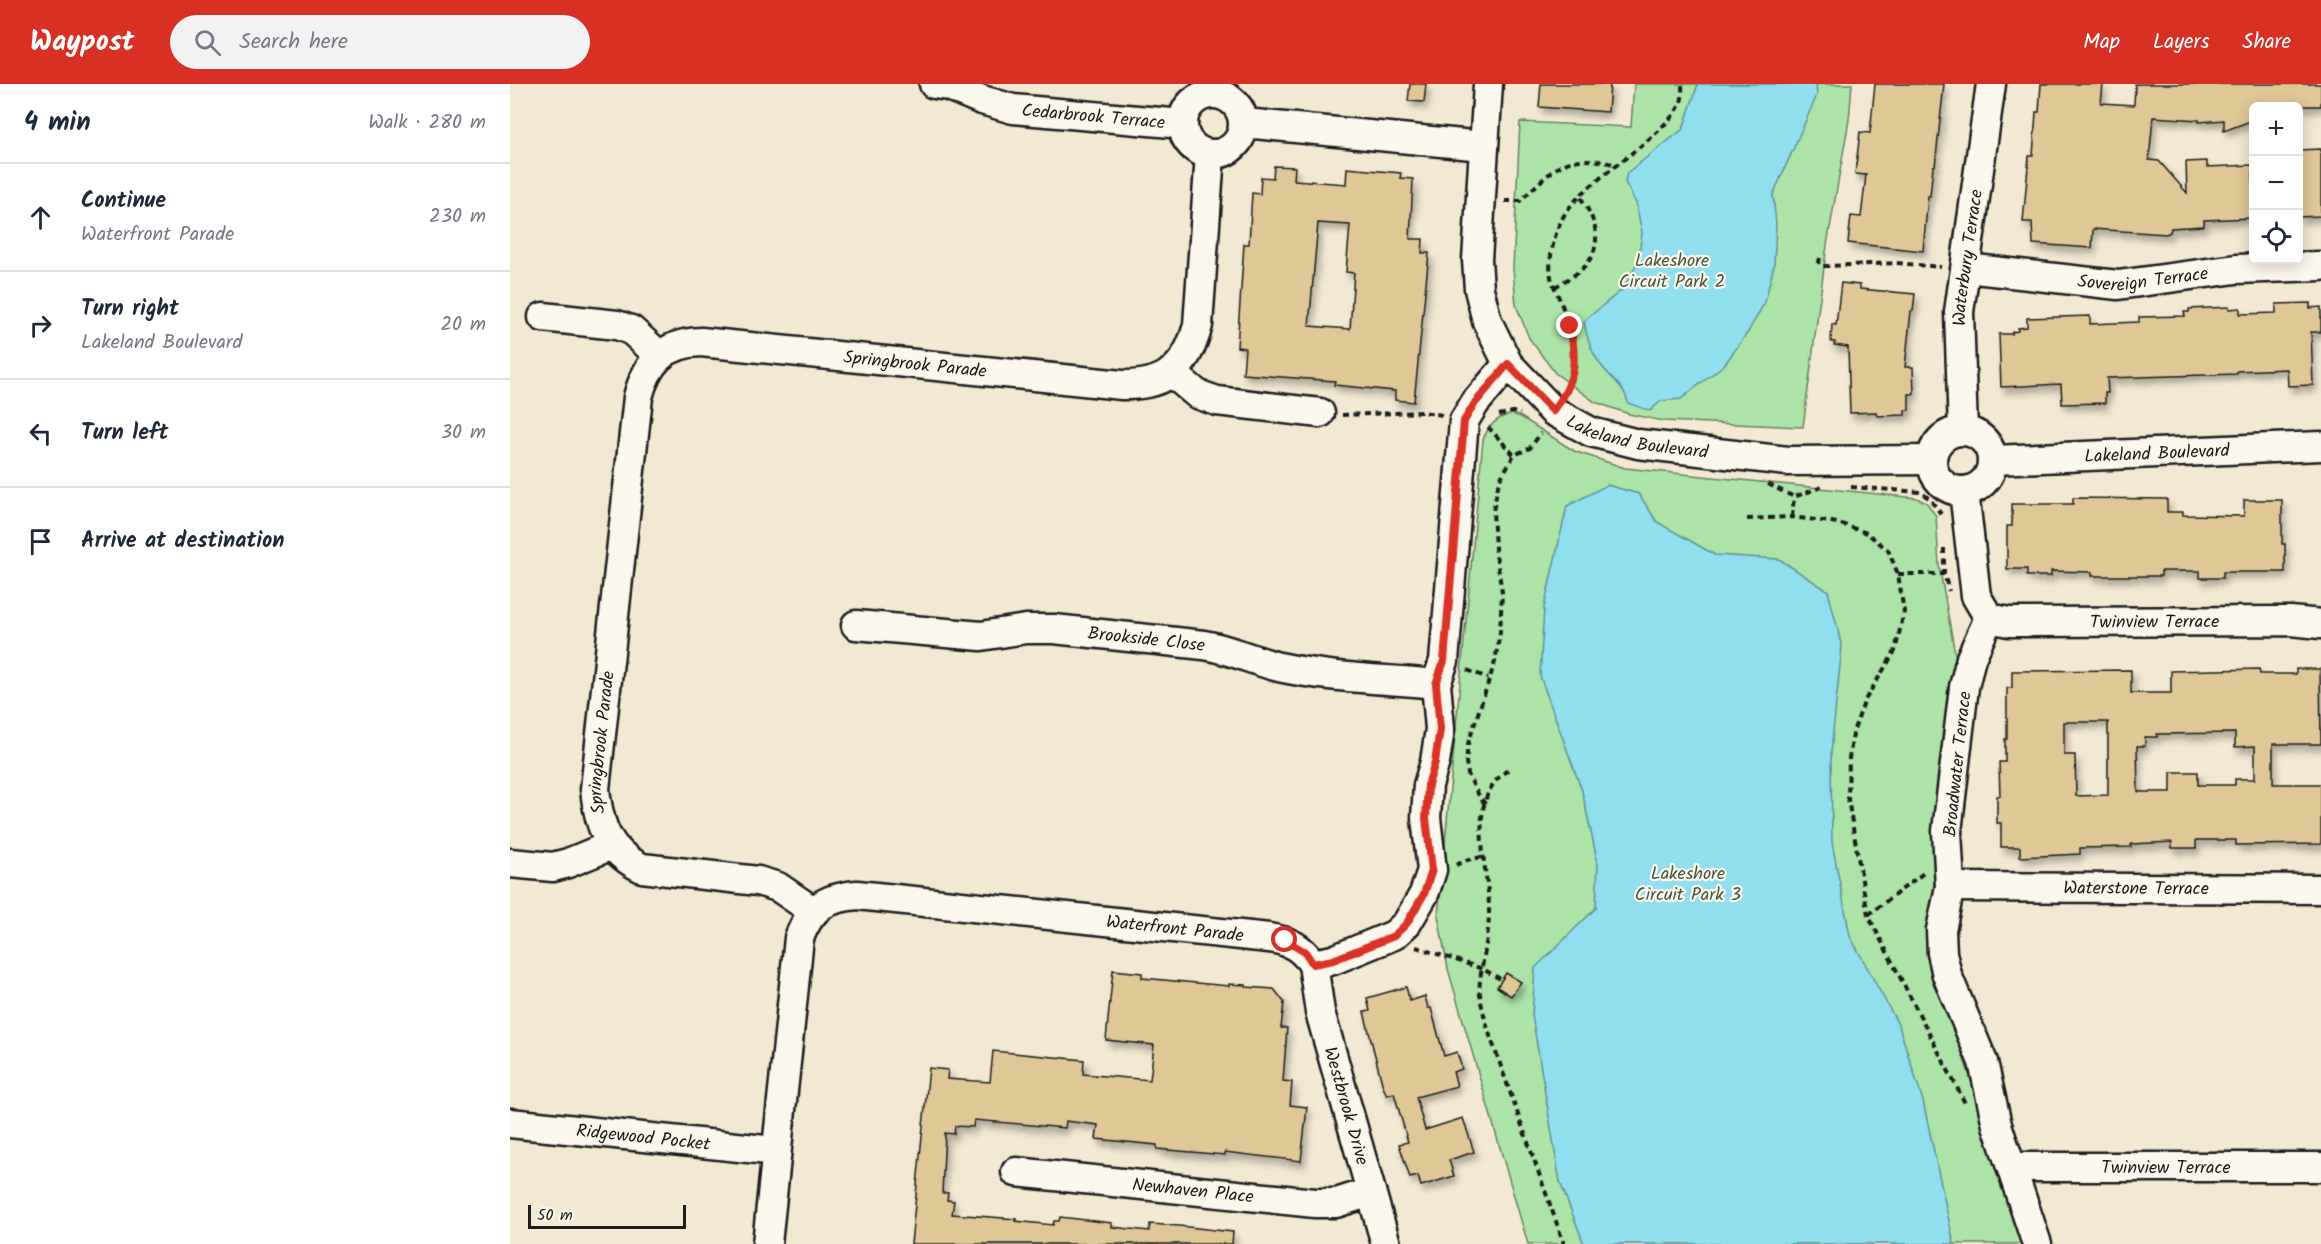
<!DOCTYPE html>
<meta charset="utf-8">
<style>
:root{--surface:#fff;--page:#f2f2f3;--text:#1f2937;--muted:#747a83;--line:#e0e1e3;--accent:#d93025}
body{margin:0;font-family:Kalam,sans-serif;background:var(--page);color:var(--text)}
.controls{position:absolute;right:18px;top:18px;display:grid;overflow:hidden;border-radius:9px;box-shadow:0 3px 15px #0003}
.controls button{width:54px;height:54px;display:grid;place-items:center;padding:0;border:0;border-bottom:2px solid var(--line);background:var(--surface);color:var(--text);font:30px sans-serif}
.scale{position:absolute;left:18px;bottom:15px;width:158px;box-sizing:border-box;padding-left:6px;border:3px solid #1c1c1c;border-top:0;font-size:16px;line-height:21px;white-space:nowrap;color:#1c1c1c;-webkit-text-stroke:4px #fbf7ec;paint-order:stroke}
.stop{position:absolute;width:18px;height:18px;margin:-14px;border:4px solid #d93025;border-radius:50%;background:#fff}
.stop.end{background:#d93025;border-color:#fff;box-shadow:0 2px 6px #0008}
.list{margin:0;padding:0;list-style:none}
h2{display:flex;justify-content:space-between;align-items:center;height:78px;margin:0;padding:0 24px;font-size:26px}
h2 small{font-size:20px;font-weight:400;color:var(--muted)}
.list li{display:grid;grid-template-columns:39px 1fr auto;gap:18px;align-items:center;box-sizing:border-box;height:108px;padding:0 24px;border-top:2px solid var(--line)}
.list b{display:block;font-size:22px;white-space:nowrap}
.list p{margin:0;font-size:20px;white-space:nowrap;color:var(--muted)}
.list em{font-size:20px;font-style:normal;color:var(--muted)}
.icon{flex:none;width:33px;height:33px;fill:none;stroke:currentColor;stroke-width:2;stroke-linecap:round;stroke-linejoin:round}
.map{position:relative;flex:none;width:1811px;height:1160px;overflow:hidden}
header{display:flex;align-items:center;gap:36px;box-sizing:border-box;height:84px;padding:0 30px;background:var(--accent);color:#fff}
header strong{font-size:28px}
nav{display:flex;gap:33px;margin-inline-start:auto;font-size:21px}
.search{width:420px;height:54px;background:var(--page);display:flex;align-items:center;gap:15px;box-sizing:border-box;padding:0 21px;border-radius:33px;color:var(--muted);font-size:22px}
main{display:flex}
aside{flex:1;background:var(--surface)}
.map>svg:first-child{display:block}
.green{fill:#ace3a6;stroke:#648061;stroke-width:1.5}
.water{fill:#90deee;stroke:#62909a;stroke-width:1.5}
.building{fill:#e0c796;stroke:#1c1c1c;stroke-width:1.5;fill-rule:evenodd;filter:url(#shadow)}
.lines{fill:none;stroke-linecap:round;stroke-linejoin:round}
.minor-casing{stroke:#1c1c1c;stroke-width:33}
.path{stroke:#1c1c1c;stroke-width:4;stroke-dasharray:6 4.5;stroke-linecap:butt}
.minor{stroke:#fbf7ec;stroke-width:28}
.route{stroke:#d93025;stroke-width:8}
.labels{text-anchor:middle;stroke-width:4.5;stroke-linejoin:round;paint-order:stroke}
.street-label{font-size:18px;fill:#1c1c1c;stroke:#fbf7ec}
.park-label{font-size:18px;fill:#475845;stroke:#fbf7ec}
</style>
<header>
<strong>Waypost</strong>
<div class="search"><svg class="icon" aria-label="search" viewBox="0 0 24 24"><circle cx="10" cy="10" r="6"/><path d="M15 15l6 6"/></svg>Search here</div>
<nav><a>Map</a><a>Layers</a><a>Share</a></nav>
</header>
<main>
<aside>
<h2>4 min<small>Walk · 280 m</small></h2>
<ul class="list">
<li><svg class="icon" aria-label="ahead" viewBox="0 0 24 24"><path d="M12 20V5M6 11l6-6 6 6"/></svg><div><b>Continue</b><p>Waterfront Parade</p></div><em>230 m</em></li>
<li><svg class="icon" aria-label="right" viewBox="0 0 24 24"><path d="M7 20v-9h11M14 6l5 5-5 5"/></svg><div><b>Turn right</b><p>Lakeland Boulevard</p></div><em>20 m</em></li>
<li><svg class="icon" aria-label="left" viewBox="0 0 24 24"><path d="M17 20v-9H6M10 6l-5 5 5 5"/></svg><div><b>Turn left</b></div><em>30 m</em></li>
<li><svg class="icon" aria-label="arrive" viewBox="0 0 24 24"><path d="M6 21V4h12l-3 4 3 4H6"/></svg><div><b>Arrive at destination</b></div></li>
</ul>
</aside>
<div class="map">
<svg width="1811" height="1160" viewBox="0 0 1811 1160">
<defs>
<filter id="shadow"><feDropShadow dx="3.5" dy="6" stdDeviation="3" flood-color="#0004"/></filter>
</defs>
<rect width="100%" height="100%" fill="#f3e9d2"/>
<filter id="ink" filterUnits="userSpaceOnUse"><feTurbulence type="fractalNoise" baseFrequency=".0167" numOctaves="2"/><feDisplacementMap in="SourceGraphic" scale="12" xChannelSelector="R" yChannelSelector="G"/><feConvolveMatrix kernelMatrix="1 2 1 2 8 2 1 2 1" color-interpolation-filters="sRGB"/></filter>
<g filter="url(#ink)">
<g class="green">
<polygon points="1124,0 1342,0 1339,36 1317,161 1293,343 1153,337 1119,330 1085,318 1045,289 1019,254 1006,221 1003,184 1010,38 1121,43"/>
<path d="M1002 330 1011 333 1064 367 1115 384 1407 414 1417 419 1426 432 1429 481 1448 586 1424 755V810L1419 850 1426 893 1517 1160H1018L938 885 928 832 973 356C978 341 987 333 1002 330Z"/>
</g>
<g class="water">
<path d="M1188 0H1306L1307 11 1263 111 1266 140 1264 181 1255 218 1238 248 1215 280 1171 315 1151 317 1140 327 1118 319C1115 301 1097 292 1088 277 1080 265 1076 251 1074 237L1114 204 1128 177 1132 149 1126 119 1115 98 1117 89 1173 45Z"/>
<polygon points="1097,401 1129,410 1147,438 1205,471 1269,475 1318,507 1332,562 1321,668 1322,759 1340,852 1389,942 1413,1017 1444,1160 1074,1160 1050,1098 1022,931 1025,884 1086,824 1088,780 1072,707 1030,592 1034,523 1057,422"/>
</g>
<g class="building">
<polygon points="900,0 916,0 914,18 898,17"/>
<polygon points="1031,0 1100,0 1098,28 1029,23"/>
<polygon points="1365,0 1434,0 1425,82 1423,82 1420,112 1418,112 1413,167 1338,159 1341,132 1351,133 1356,91 1345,90 1350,48 1360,49"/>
<polygon points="1531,0 1593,0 1591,19 1624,21 1625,0 1811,0 1811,22 1743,22 1743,36 1714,47 1714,36 1689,38 1689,36 1643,33 1639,76 1649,77 1677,109 1676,78 1697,77 1697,83 1743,81 1743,134 1694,136 1694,142 1661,144 1660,148 1656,150 1583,145 1582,164 1523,160 1522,138 1513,138 1519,72 1523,72 1526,28 1529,28"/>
<polygon points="1811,65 1811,132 1788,133 1788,66"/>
<path d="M764 82 785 83 784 96 836 100 837 84 891 89 890 94 903 95 900 155H913L912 169H919L904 318 885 316V307L824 301 825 297 733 290 735 264 727 263 734 160H739L742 109 750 110 751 93 763 94ZM808 139 840 141 836 188 844 189 840 245 799 242Z"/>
<polygon points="1331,199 1350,201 1350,205 1405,210 1403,227 1401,227 1395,283 1403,283 1404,310 1399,310 1399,326 1395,326 1395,331 1367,332 1366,328 1340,329 1338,263 1324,261 1325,258 1321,258 1322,240 1326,241"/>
<polygon points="1800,219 1800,224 1811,223 1811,248 1801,248 1803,301 1778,302 1777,285 1727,287 1727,290 1597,294 1598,309 1595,309 1595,319 1552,320 1551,300 1491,303 1489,250 1502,250 1502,248 1508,247 1508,244 1517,243 1517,234 1580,232 1580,240 1629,238 1629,233 1675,232 1674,228 1679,228 1679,225 1719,223 1719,225 1730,224 1730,230 1766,229 1766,220"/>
<polygon points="1563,414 1657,415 1657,428 1673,428 1673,431 1734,432 1734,416 1772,416 1772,460 1775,460 1775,488 1713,488 1713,494 1690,494 1690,487 1651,487 1651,492 1582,492 1582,488 1541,487 1541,492 1517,492 1517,485 1497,485 1497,442 1502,442 1502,420 1563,420"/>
<path d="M1749 585 1750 590H1786V585H1810L1811 660H1763V700H1811V760L1726 761V756H1686V764H1662V758L1621 760V763L1570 764V770L1510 773V763H1491V739H1487V712H1490L1489 678H1495V655H1497V604H1502V587L1621 586V609H1661V587ZM1554 638H1598V711L1566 712 1565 671H1554ZM1725 649V663L1745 662V695H1725V701H1688V688H1661V708H1628L1627 662H1635V653H1647V650Z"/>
<polygon points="603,886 632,889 632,894 719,902 719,900 736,901 736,903 764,905 774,918 771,944 777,944 773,997 782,998 780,1021 797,1023 791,1077 715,1068 715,1071 647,1065 647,1061 586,1055 588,1041 556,1037 555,1044 464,1036 463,1043 445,1042 444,1050 435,1049 432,1109 438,1109 437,1116 444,1117 442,1130 506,1135 505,1137 543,1141 544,1137 549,1137 550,1133 602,1139 602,1143 639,1147 640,1140 669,1142 723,1148 722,1160 401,1160 419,984 438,986 437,995 480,998 483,967 574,976 573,990 640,996 644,961 596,956"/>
<polygon points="996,889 1011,898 1001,912 987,903"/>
<polygon points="896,903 900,917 915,912 918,924 921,924 934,972 947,968 952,985 943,988 947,1002 906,1013 915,1046 953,1034 964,1068 939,1076 944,1092 911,1102 908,1092 900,1094 889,1060 898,1058 884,1009 877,1011 873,1003 854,928 860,927 857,914"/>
</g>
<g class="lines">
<g class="minor-casing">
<g id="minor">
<path id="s1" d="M424 0 438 2 472 16 503 25 673 40"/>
<path id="s2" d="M978 0 967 176 969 205 977 237 998 280 1043 327 1081 348 1128 360 1278 377 1422 376"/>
<circle cx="703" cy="40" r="30"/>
<polyline points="734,39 973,62"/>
<path id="s3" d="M1456 184 1608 201 1726 185 1811 182"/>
<polyline points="33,233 107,241 121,246 150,272"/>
<polyline points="661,288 687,310 707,317 810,329"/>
<circle cx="1452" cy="377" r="30"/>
<path id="s4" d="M1453 347 1449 228 1481 0"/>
<path id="s5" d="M1483 376 1811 362"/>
<polyline points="1454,407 1466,512 1479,534"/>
<polyline points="1479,534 1461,574 1454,603 1437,747 1440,803 1431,846 1432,869 1437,891 1473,978 1487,1041 1527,1160"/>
<path id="s6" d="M1479 534 1499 538 1780 537 1811 540"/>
<path id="s7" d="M346 541 471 552 516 545H544L694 561C720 565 744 577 769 583 820 594 874 595 926 600"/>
<polyline points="0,779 43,783 58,779 102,761"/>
<path id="s8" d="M1440 803 1811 805"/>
<path id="s9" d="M303 827 268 803 248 797 132 784C97 767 89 742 85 705L128 313C137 279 154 259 191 258L612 301C657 302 677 283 688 241L700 70"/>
<path id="s10" d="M803 880 810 928 876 1160"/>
<path id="s11" d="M0 1039 266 1067"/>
<path id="s12" d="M1502 1083H1811"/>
<path id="s13" d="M506 1088 805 1119H826L861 1108"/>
<path id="s14" d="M257 1160 289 854C301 823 315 814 347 811L759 854C780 857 791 863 803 880L823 876 884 851 897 839 914 810 922 786 916 734 918 701 925 678 930 645 926 600 934 577 954 337 965 319 998 280"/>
</g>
</g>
<g class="path">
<path d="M995 117H1010C1046 83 1055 67 1107 81"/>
<polyline points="1310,174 1309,178 1312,182 1317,182 1386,179 1431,183"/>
<path d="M1045 203C1054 197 1066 191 1073 184 1095 162 1086 135 1070 113"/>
<path d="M1057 307C1069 276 1063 249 1051 219 1048 211 1043 201 1041 193 1038 176 1044 151 1052 135 1067 105 1123 72 1149 46 1157 38 1167 29 1171 18 1173 13 1172 5 1172 0"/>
<polyline points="832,331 913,328 932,331"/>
<polyline points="989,331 1003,328 1010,330"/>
<polyline points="978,343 1004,371"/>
<polyline points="1258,400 1284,413 1315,402"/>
<polyline points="1341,403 1410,408 1420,415 1431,430"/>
<polyline points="1282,433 1284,413"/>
<polyline points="1237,435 1282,433 1328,439 1357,449 1378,466 1388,490 1394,528 1385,567 1355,616 1344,645 1339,674 1338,715 1358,831 1456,1021"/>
<polyline points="1434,464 1434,490 1439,507"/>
<polyline points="1388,490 1434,490"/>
<polyline points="957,586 978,594"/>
<path d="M998 686C952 717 980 784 979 828 979 851 973 874 970 896 968 913 974 930 978 946L1054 1160"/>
<polyline points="975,720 966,707 958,690 956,678 958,660 985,578 990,548 992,508 985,464 983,427 989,397 1004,371 1020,364 1031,349"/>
<polyline points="946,781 957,776 972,773"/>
<polyline points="1358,831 1415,788"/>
<polyline points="906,863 973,885 992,896"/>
</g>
<use href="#minor" class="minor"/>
</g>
</g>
<g class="lines" filter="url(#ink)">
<path class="route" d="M775 856 795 868 803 880 823 876 884 852 897 839 914 810 922 786 916 734 918 701 925 678 930 645 926 600 934 577 954 337 965 319 998 280 1043 327C1066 299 1067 276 1060 242"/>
</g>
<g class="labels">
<g class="street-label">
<text dy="6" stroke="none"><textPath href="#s1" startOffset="164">Cedarbrook Terrace</textPath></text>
<text dy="6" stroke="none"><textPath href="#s4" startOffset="174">Waterbury Terrace</textPath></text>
<text dy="6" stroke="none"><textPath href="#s3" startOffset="178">Sovereign Terrace</textPath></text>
<text dy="6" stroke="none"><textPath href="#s9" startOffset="978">Springbrook Parade</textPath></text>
<text dy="6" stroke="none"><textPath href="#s2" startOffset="441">Lakeland Boulevard</textPath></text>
<text dy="6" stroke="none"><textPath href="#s5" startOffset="164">Lakeland Boulevard</textPath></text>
<text dy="6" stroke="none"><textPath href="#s6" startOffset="166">Twinview Terrace</textPath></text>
<text dy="6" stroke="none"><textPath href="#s7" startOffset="292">Brookside Close</textPath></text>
<text dy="6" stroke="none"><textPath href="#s9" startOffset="324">Springbrook Parade</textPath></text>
<text transform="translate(1447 680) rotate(-84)" y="6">Broadwater Terrace</text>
<text dy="6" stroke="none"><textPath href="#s8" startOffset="186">Waterstone Terrace</textPath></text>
<text dy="6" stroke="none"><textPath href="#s14" startOffset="705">Waterfront Parade</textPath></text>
<text dy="6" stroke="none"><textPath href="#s10" startOffset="146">Westbrook Drive</textPath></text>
<text dy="6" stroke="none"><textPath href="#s11" startOffset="134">Ridgewood Pocket</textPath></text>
<text dy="6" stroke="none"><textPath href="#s12" startOffset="154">Twinview Terrace</textPath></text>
<text dy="6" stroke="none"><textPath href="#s13" startOffset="178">Newhaven Place</textPath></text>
</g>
<g class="park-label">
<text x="1162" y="182">Lakeshore<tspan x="1162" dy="21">Circuit Park 2</tspan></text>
<text x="1178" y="795">Lakeshore<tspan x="1178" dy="21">Circuit Park 3</tspan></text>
</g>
</g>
</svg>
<div class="controls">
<button>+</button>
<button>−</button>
<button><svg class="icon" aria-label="locate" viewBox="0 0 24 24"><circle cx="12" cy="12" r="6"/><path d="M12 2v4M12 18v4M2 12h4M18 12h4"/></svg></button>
</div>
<div class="scale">50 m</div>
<div class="stop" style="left:775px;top:856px"></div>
<div class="stop end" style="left:1060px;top:242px"></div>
</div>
</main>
